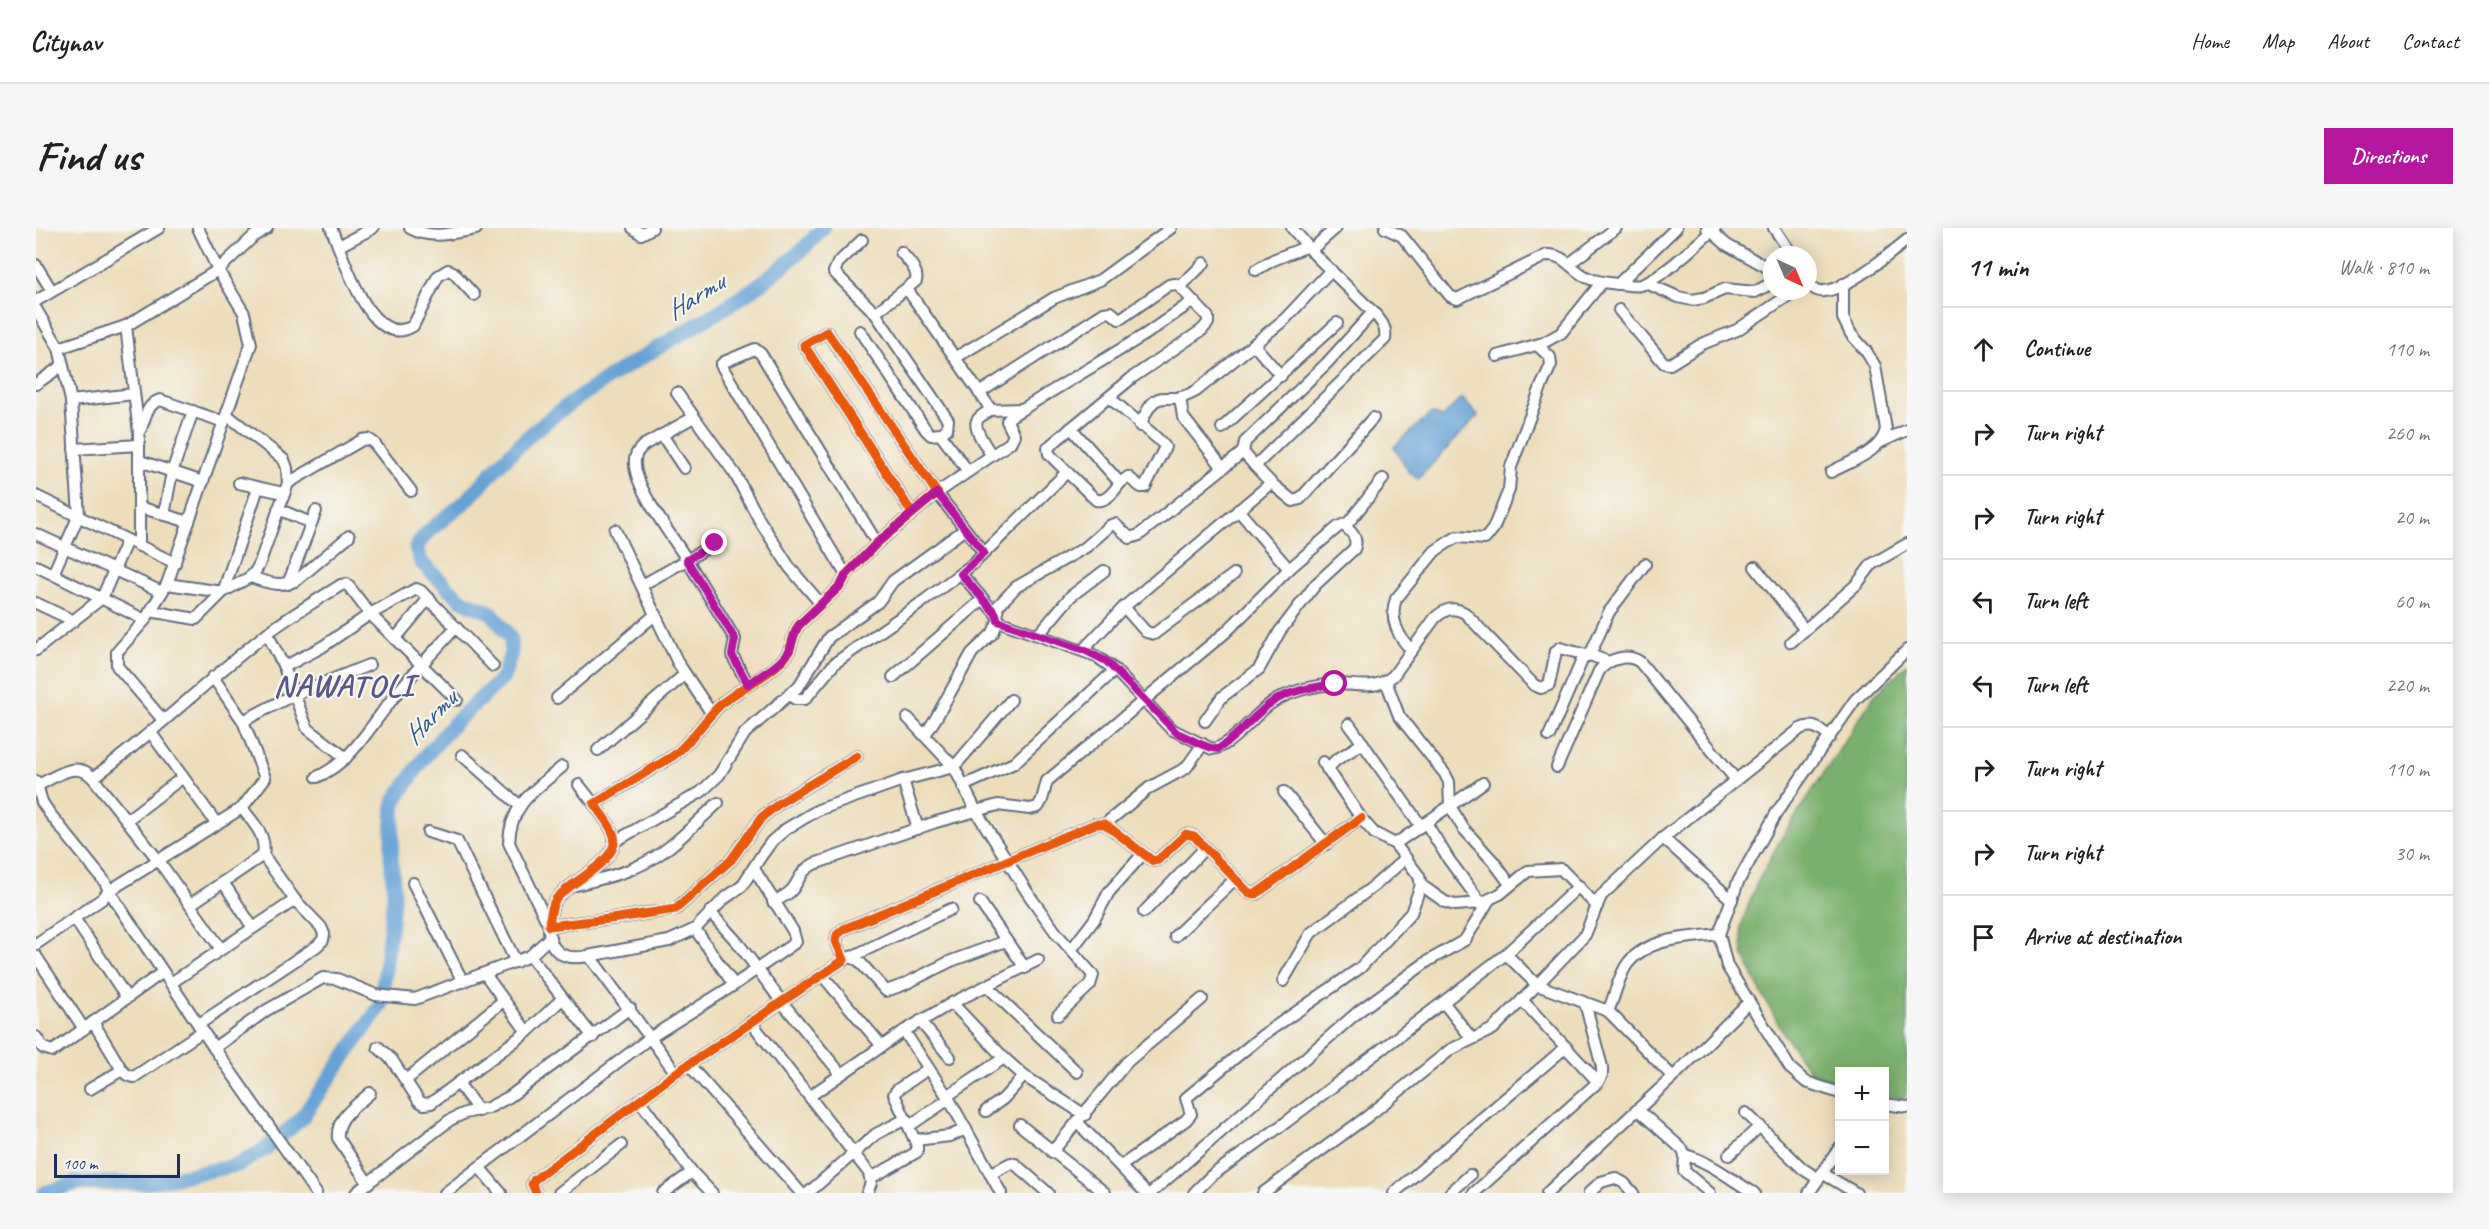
<!DOCTYPE html>
<meta charset="utf-8">
<style>
:root{--surface:#fff;--page:#f6f6f6;--text:#202124;--muted:#757577;--line:#e0e0e0;--accent:#b5179e}
body{margin:0;font-family:Caveat,sans-serif;background:var(--page);color:var(--text)}
.controls{position:absolute;right:18px;bottom:18px;display:grid;overflow:hidden;border-radius:0px;box-shadow:0 3px 15px #0003}
.controls button{width:54px;height:54px;display:grid;place-items:center;padding:0;border:0;border-bottom:2px solid var(--line);background:var(--surface);color:var(--text);font:30px sans-serif}
.compass{position:absolute;left:1727px;top:18px;width:54px;height:54px;border-radius:50%;background:var(--surface);box-shadow:0 3px 15px #0003;rotate:136deg}
.scale{position:absolute;left:18px;bottom:15px;width:126px;box-sizing:border-box;padding-left:6px;border:3px solid #1b2f5e;border-top:0;font-size:16px;line-height:21px;white-space:nowrap;color:#1b2f5e;-webkit-text-stroke:4px #f6f6f2;paint-order:stroke}
.stop{position:absolute;width:18px;height:18px;margin:-14px;border:4px solid #b5179e;border-radius:50%;background:#fff}
.stop.end{background:#b5179e;border-color:#fff;box-shadow:0 2px 6px #0008}
.list{margin:0;padding:0;list-style:none}
h2{display:flex;justify-content:space-between;align-items:center;height:78px;margin:0;padding:0 24px;font-size:26px}
h2 small{font-size:20px;font-weight:400;color:var(--muted)}
.list li{display:grid;grid-template-columns:39px 1fr auto;gap:18px;align-items:center;box-sizing:border-box;height:84px;padding:0 24px;border-top:2px solid var(--line)}
.list b{display:block;font-size:22px;white-space:nowrap}
.list em{font-size:20px;font-style:normal;color:var(--muted)}
.icon{flex:none;width:33px;height:33px;fill:none;stroke:currentColor;stroke-width:2;stroke-linecap:round;stroke-linejoin:round}
.map{position:relative;flex:none;width:1871px;height:965px;overflow:hidden;border-radius:0px}
header{display:flex;align-items:center;gap:36px;box-sizing:border-box;height:84px;padding:0 30px;background:var(--surface);border-bottom:2px solid var(--line)}
header strong{font-size:28px}
nav{display:flex;gap:33px;margin-inline-start:auto;font-size:21px}
.intro{display:flex;align-items:center;justify-content:space-between;box-sizing:border-box;height:144px;padding:0 36px}
h1{margin:0;font-size:42px}
.button{padding:15px 27px;border-radius:0px;background:var(--accent);color:#fff;font-size:21px;font-weight:700}
main{display:flex;gap:36px;padding:0 36px}
aside{flex:1;background:var(--surface);border-radius:0px;box-shadow:0 3px 15px #0003}
.map>svg:first-child{display:block}
.forest{fill:#7ab06d;stroke:#4a7066;stroke-width:1.5}
.water{fill:#65a2d6;stroke:#40689a;stroke-width:1.5}
.lines{fill:none;stroke-linecap:round;stroke-linejoin:round}
.river{stroke:#65a2d6;stroke-width:15}
.street-casing{stroke:#646c7e;stroke-width:14}
.street{stroke:#fff;stroke-width:10}
.cycleway-casing{stroke:#f6f6f2;stroke-width:13}
.cycleway{stroke:#e8590c;stroke-width:9}
.route{stroke:#b5179e;stroke-width:8}
.labels{text-anchor:middle;stroke-width:4.5;stroke-linejoin:round;paint-order:stroke}
.water-label{font-size:27px;font-style:italic;fill:#355788;stroke:#f6f6f2}
.district-label{font-size:32px;font-weight:bold;letter-spacing:1.5px;fill:#5a5887;stroke:#f6f6f2}
</style>
<header>
<strong>Citynav</strong>
<nav><a>Home</a><a>Map</a><a>About</a><a>Contact</a></nav>
</header>
<div class="intro"><h1>Find us</h1><a class="button">Directions</a></div>
<main>
<div class="map">
<svg width="1871" height="965" viewBox="0 0 1871 965">
<rect width="100%" height="100%" fill="#f6f6f2"/>
<filter id="ink" filterUnits="userSpaceOnUse"><feTurbulence type="fractalNoise" baseFrequency=".0167" numOctaves="2"/><feDisplacementMap in="SourceGraphic" scale="12" xChannelSelector="R" yChannelSelector="G"/><feConvolveMatrix kernelMatrix="1 2 1 2 8 2 1 2 1" color-interpolation-filters="sRGB"/></filter>
<filter id="wash" filterUnits="userSpaceOnUse"><feTurbulence type="fractalNoise" baseFrequency=".008" numOctaves="4" result="noise"/><feDisplacementMap in="SourceGraphic" scale="24" xChannelSelector="R" yChannelSelector="G"/><feGaussianBlur stdDeviation="1.35" result="paint"/><feColorMatrix in="noise" values="0 0 0 0 0 0 0 0 0 0 0 0 0 0 0 0 0 1.4 0 .05"/><feComposite in="paint" operator="in"/></filter>
<g filter="url(#wash)">
<rect width="100%" height="100%" fill="#edddba"/>
<polygon class="forest" points="1871,436 1871,866 1867,870 1849,868 1848,844 1804,844 1803,857 1773,843 1748,806 1722,758 1707,726 1705,698 1719,659 1743,614 1838,468"/>
<polygon class="water" points="1426,170 1442,188 1382,251 1372,243 1358,219 1395,185 1406,189"/>
<g class="lines">
<path class="river" d="M9 965 40 955H110L202 937 229 921 264 892 345 777 358 666 355 629 358 574 388 530 418 495 467 450 475 425V411L456 385 425 372 385 334 380 320C391 299 416 287 433 270 448 254 463 236 480 220 504 196 534 175 563 156 638 106 726 69 787 0"/>
</g>
</g>
<g filter="url(#ink)">
<g class="lines">
<g class="street-casing">
<g id="street">
<path d="M295 0C307 26 334 124 377 98L402 48 412 42 417 44 438 67"/>
<path d="M374 0C396 12 416 5 440 1"/>
<polyline points="597,0 605,6 616,0"/>
<path d="M1349 0 1366 8 1414 68 1421 71 1511 27C1528 26 1536 42 1550 49 1560 54 1572 55 1582 56 1590 56 1598 59 1605 57 1624 52 1663 14 1679 0"/>
<polyline points="1671,0 1691,17 1736,42"/>
<polyline points="1738,0 1756,27"/>
<polyline points="826,12 802,35 798,44 839,85 912,192 911,201 904,206 932,243"/>
<polyline points="303,18 337,0"/>
<polyline points="1275,22 1300,0"/>
<polyline points="1533,36 1580,0"/>
<polyline points="0,37 16,63"/>
<polyline points="1220,42 1237,32 1272,18"/>
<polyline points="1610,55 1642,69 1656,72 1668,70 1689,61 1719,64 1736,55"/>
<polyline points="1582,56 1640,0"/>
<path d="M1772 56C1777 60 1781 64 1788 63 1810 62 1854 26 1871 12"/>
<polyline points="1144,59 1168,35"/>
<path d="M871 61 952 177 953 182C950 186 945 187 942 191 935 200 951 218 955 227"/>
<polyline points="0,73 123,0"/>
<polyline points="0,81 23,120 35,173 43,287 17,346"/>
<polyline points="1583,82 1628,135 1634,136 1666,116 1701,102 1759,63"/>
<path d="M839 85 880 53C883 42 871 32 865 24"/>
<polyline points="90,98 103,205 103,318"/>
<polyline points="824,103 890,202 895,207 904,206"/>
<polyline points="1218,117 1245,148"/>
<polyline points="23,120 90,98 182,42 218,8 231,0"/>
<polyline points="1461,128 1507,115 1525,105 1566,54"/>
<polyline points="919,130 1018,70 1064,52 1135,0"/>
<polyline points="0,156 27,137"/>
<polyline points="641,165 699,246 724,293 754,340 785,376"/>
<path d="M1073 169C1082 178 1127 213 1129 219L1109 259H1105L1092 249 1084 255"/>
<polyline points="1144,169 1147,189 1187,240"/>
<polyline points="35,173 98,166"/>
<polyline points="953,182 986,181"/>
<path d="M658 189 608 217C601 223 598 228 599 237 600 262 637 309 651 332L679 315"/>
<path d="M1104 198C1123 151 1128 182 1160 163L1249 91 1295 42"/>
<polyline points="1186,200 1301,95"/>
<path d="M105 201C109 190 111 176 124 172L188 194"/>
<polyline points="626,207 648,240"/>
<polyline points="1845,214 1871,202"/>
<polyline points="38,221 103,217"/>
<polyline points="1207,224 1209,214 1291,135 1337,84"/>
<polyline points="104,233 167,254"/>
<path d="M1031 244 1060 272C1071 274 1078 263 1084 255L1035 200"/>
<path d="M1795 244C1813 234 1846 224 1850 201L1839 138 1830 123 1815 106 1807 90V56"/>
<polyline points="203,255 247,265"/>
<polyline points="252,255 326,212 332,211 338,215 375,263"/>
<path d="M1235 255 1219 238 1349 111C1351 99 1345 93 1337 84L1280 28 1256 0"/>
<polyline points="0,268 139,335"/>
<polyline points="103,279 153,294"/>
<polyline points="242,281 275,295"/>
<polyline points="1202,282 1253,341"/>
<polyline points="128,287 136,244 157,183"/>
<polyline points="579,302 642,435 676,486"/>
<polyline points="0,306 126,364"/>
<polyline points="948,325 901,265 974,215 978,207 971,193 975,188 1110,106 1157,73"/>
<polyline points="0,338 109,392"/>
<polyline points="1719,339 1769,402"/>
<polyline points="925,346 960,386"/>
<polyline points="810,347 685,137 688,134 719,121 725,126 841,315"/>
<path d="M214 349C231 354 243 360 261 352L313 308"/>
<polyline points="131,356 187,364 214,349 219,344 223,337 252,255 251,240 248,232 242,227 191,187"/>
<polyline points="252,356 280,283"/>
<polyline points="606,357 651,332 699,411 696,427 712,456"/>
<polyline points="0,375 38,393"/>
<polyline points="1088,379 1110,404 1118,406 1198,346"/>
<polyline points="114,383 160,391 187,364 222,260"/>
<path d="M962 393 1060 428 1079 442 1135 501 1176 521C1194 520 1218 487 1234 476 1251 464 1278 457 1300 456 1321 456 1338 463 1357 448L1399 390C1409 381 1417 378 1429 385L1498 457 1505 460 1513 457 1520 423 1524 420 1550 427"/>
<polyline points="231,405 248,439 271,500 310,530"/>
<polyline points="1003,406 1035,368 1068,343"/>
<polyline points="359,411 393,370"/>
<polyline points="1755,414 1821,356 1836,336 1871,316"/>
<polyline points="1048,421 1088,379 1235,255 1257,273 1264,271 1337,190"/>
<polyline points="0,422 66,370 91,312"/>
<path d="M1376 422C1362 410 1353 389 1360 371L1399 323 1414 313 1421 309 1449 311 1457 301 1473 262 1475 239 1505 159 1515 137 1514 129 1501 117"/>
<polyline points="1554,427 1573,384 1609,336"/>
<polyline points="248,439 286,419 334,386 380,361 385,363 457,438"/>
<polyline points="177,449 207,493 229,550 206,580 73,663 178,820 231,782 287,750 301,751 340,767 379,771 494,728 512,711"/>
<polyline points="857,449 947,371"/>
<polyline points="1350,453 1363,488 1409,546 1413,554 1414,578 1427,600 1457,633 1474,656"/>
<polyline points="754,465 759,471 769,471 799,435 885,375 937,336 1031,244 1013,226 1012,220 1016,216 1097,149 1166,102 1172,95 1172,89 1144,59 1139,56 1133,57 1087,89 1083,91 1075,84 1068,85 943,165"/>
<polyline points="521,470 620,386"/>
<polyline points="872,490 918,539 940,583 993,667 1021,706 1057,747 1054,757 1022,787"/>
<polyline points="127,492 81,438 81,424 109,392 131,356 215,116 208,85 182,42 162,0"/>
<polyline points="207,493 257,467 333,437"/>
<path d="M1169 493 1186 469 1223 441 1244 403 1280 356 1318 321C1323 310 1315 304 1308 297"/>
<polyline points="1313,496 1385,598"/>
<polyline points="115,505 181,596"/>
<polyline points="889,507 900,490 936,425 957,405 962,393 961,379 980,359 1050,319 1075,297 1079,296 1094,310 1103,307 1207,224 1219,238"/>
<polyline points="1513,508 1547,430 1554,427 1573,434"/>
<polyline points="562,522 649,446"/>
<polyline points="426,527 483,577"/>
<path d="M821 528 745 574 726 589 695 632 640 681 582 690 513 698C514 689 515 678 520 671 534 653 584 633 578 608 575 597 565 586 558 576L637 528C655 514 667 494 684 477 703 460 736 447 751 427 757 417 756 406 763 397L805 357 810 347 841 315 901 265 791 104 768 117 876 285"/>
<path d="M526 539C499 562 474 576 473 615L513 698C512 724 528 733 552 728L558 734 640 845"/>
<path d="M1521 539 1563 443C1572 431 1591 425 1604 434L1700 552"/>
<polyline points="1291,541 1300,532 1327,515"/>
<path d="M281 549C317 533 334 498 358 469 377 444 400 422 420 399"/>
<polyline points="57,550 123,633 185,721"/>
<polyline points="867,552 882,601"/>
<polyline points="0,553 6,574 14,586 69,654 73,663 66,671 0,716"/>
<polyline points="543,557 558,576"/>
<path d="M1 558C19 549 41 531 57 550 117 506 170 453 229 407 253 388 280 373 305 357L311 356 334 386 421 472"/>
<polyline points="927,558 978,535 1079,442"/>
<polyline points="1248,564 1290,616"/>
<polyline points="91,592 147,549"/>
<polyline points="1390,595 1413,632 1445,675"/>
<polyline points="1069,596 1113,560 1150,540 1167,516"/>
<polyline points="392,604 421,613 480,734"/>
<polyline points="1627,610 1696,672"/>
<polyline points="578,614 665,564 683,547 709,505 763,458 793,409 842,374 857,353 928,302"/>
<polyline points="1359,616 1447,555"/>
<polyline points="187,654 217,700"/>
<polyline points="377,655 427,754"/>
<path d="M540 657C559 652 580 648 598 640 631 627 656 598 682 575"/>
<polyline points="1385,657 1409,674 1419,677 1445,675 1464,666 1492,643 1525,641 1561,678"/>
<path d="M737 674C745 670 754 666 758 659 765 648 766 642 778 636L900 594 962 577 994 581 1002 579 1006 572 1011 553 1190 404 1253 341 1302 299 1313 294 1347 251"/>
<polyline points="944,674 989,740"/>
<polyline points="155,676 227,627"/>
<polyline points="674,684 702,715 745,773 805,846"/>
<polyline points="1108,684 1169,620"/>
<polyline points="38,690 91,770"/>
<polyline points="659,701 698,757"/>
<polyline points="1139,708 1199,651"/>
<polyline points="1035,722 1058,692 1073,664 1106,627"/>
<path d="M1470 726 1501 757 1549 707 1565 668 1627 610 1764 501C1777 495 1784 501 1794 509"/>
<polyline points="0,728 48,801"/>
<polyline points="494,728 557,809"/>
<polyline points="552,728 633,713 659,701 688,671 706,658 725,628 736,613 750,601 782,582 867,552 918,539 975,472"/>
<polyline points="814,729 822,732 850,763 867,757 915,733 970,713"/>
<polyline points="813,730 915,681"/>
<polyline points="449,746 491,804"/>
<polyline points="786,747 846,818"/>
<polyline points="1247,753 1275,705 1338,658 1370,630"/>
<polyline points="135,755 259,672"/>
<polyline points="952,759 1041,844"/>
<polyline points="1486,772 1562,854"/>
<polyline points="916,775 1002,732"/>
<polyline points="1408,775 1436,811"/>
<path d="M1572 783C1579 769 1582 748 1592 735 1613 709 1653 710 1683 706"/>
<polyline points="884,793 914,829"/>
<polyline points="57,794 86,842 91,847 98,849 167,803"/>
<polyline points="715,794 833,945 835,955 831,965"/>
<path d="M163 796 281 718 287 712 288 706 285 699 259 672 227 627C231 607 217 595 206 580"/>
<polyline points="868,803 913,871 965,965"/>
<polyline points="0,809 7,820 17,823 127,744"/>
<polyline points="342,819 356,832 383,873 388,876 395,875 491,804 526,771"/>
<polyline points="178,820 280,965"/>
<polyline points="653,837 765,965"/>
<polyline points="370,852 467,773"/>
<polyline points="422,855 443,883"/>
<polyline points="54,861 86,842"/>
<path d="M334 865C320 878 300 889 302 910L332 955 414 892 429 885 452 880 473 869 594 780"/>
<polyline points="1804,865 1770,854 1754,840 1691,738 1683,706 1702,654 1741,584 1819,472 1871,422"/>
<polyline points="774,868 868,803 916,775 968,830 988,848 1049,887"/>
<polyline points="911,868 968,830"/>
<polyline points="604,873 656,944 676,965"/>
<polyline points="1848,876 1871,879"/>
<polyline points="1602,882 1646,921 1649,927 1648,943 1674,965"/>
<polyline points="950,883 967,871 988,848"/>
<polyline points="1710,885 1767,941 1783,951"/>
<polyline points="1042,895 1110,965"/>
<polyline points="984,897 1069,965"/>
<polyline points="873,898 913,871"/>
<polyline points="879,912 914,908 930,901"/>
<polyline points="1016,924 1091,834 1166,771"/>
<path d="M1649 927C1673 933 1697 953 1718 965"/>
<polyline points="1693,927 1724,898"/>
<polyline points="1085,938 1150,892 1155,886 1150,870 1227,807 1324,740 1375,685 1385,657 1383,648 1359,616 1338,605 1325,590 1287,534"/>
<polyline points="443,939 465,965"/>
<polyline points="1786,945 1820,965"/>
<polyline points="954,946 975,935 979,936 1012,965"/>
<polyline points="835,950 881,924 881,917 858,866 861,862 892,841"/>
<polyline points="320,965 332,955"/>
<polyline points="409,965 615,809 698,757 760,714 757,703 718,641"/>
<polyline points="500,965 496,956 498,952 640,845 808,732 800,713 801,707 808,701 1059,596 1069,596 1117,633 1122,632 1150,606 1158,608 1213,665 1220,666 1325,590"/>
<polyline points="523,965 585,917"/>
<polyline points="627,965 656,944"/>
<polyline points="772,965 840,906 870,891"/>
<polyline points="1115,965 1323,783 1392,733 1429,712 1453,672"/>
<polyline points="1158,965 1175,948 1249,895 1470,726 1543,658"/>
<polyline points="1227,965 1332,888 1414,822 1457,801 1501,757 1572,783 1637,849"/>
<polyline points="1358,965 1530,819"/>
<polyline points="1414,965 1434,947"/>
<polyline points="1438,965 1562,854 1566,847 1566,839 1549,775"/>
<polyline points="1511,965 1637,849 1713,774"/>
<polyline points="1553,965 1565,954 1579,950 1588,955 1597,965"/>
<polyline points="1773,965 1804,919"/>
</g>
</g>
<use href="#street" class="street"/>
<g class="cycleway-casing">
<g id="cycleway">
<path d="M821 528 745 574 726 589 695 632 640 681 582 690 513 698C514 689 515 678 520 671 534 653 584 633 578 608 575 597 565 586 558 576L637 528C655 514 667 494 684 477 703 460 736 447 751 427 757 417 756 406 763 397L805 357 810 347 841 315 901 265 791 104 768 117 876 285"/>
<polyline points="500,965 496,956 498,952 640,845 808,732 800,713 801,707 808,701 1059,596 1069,596 1117,633 1122,632 1150,606 1158,608 1213,665 1220,666 1325,590"/>
</g>
</g>
<use href="#cycleway" class="cycleway"/>
</g>
</g>
<g class="lines" filter="url(#ink)">
<path class="route" d="M679 315 651 332 699 411 696 427 712 456C725 447 744 438 753 423 757 415 757 405 763 397L805 357 810 347 841 315 901 265 948 325 925 346 960 386 962 393 1048 422 1070 433 1141 505C1152 509 1171 521 1182 521 1200 509 1215 491 1232 477 1250 463 1277 459 1299 456"/>
</g>
<g class="labels">
<g class="water-label">
<text transform="translate(659 68) rotate(-32)" y="9">Harmu</text>
<text transform="translate(394 489) rotate(-46)" y="9">Harmu</text>
</g>
<g class="district-label">
<text x="308" y="468">NAWATOLI</text>
</g>
</g>
</svg>
<div class="controls">
<button>+</button>
<button>−</button>
</div>
<svg class="compass" viewBox="-18 -18 36 36"><path d="M0-13l5 13h-10z" fill="#e53935"/><path d="M0 13l5-13h-10z" fill="#757577"/></svg>
<div class="scale">100 m</div>
<div class="stop" style="left:1299px;top:456px"></div>
<div class="stop end" style="left:679px;top:315px"></div>
</div>
<aside>
<h2>11 min<small>Walk · 810 m</small></h2>
<ul class="list">
<li><svg class="icon" aria-label="ahead" viewBox="0 0 24 24"><path d="M12 20V5M6 11l6-6 6 6"/></svg><div><b>Continue</b></div><em>110 m</em></li>
<li><svg class="icon" aria-label="right" viewBox="0 0 24 24"><path d="M7 20v-9h11M14 6l5 5-5 5"/></svg><div><b>Turn right</b></div><em>260 m</em></li>
<li><svg class="icon" aria-label="right" viewBox="0 0 24 24"><path d="M7 20v-9h11M14 6l5 5-5 5"/></svg><div><b>Turn right</b></div><em>20 m</em></li>
<li><svg class="icon" aria-label="left" viewBox="0 0 24 24"><path d="M17 20v-9H6M10 6l-5 5 5 5"/></svg><div><b>Turn left</b></div><em>60 m</em></li>
<li><svg class="icon" aria-label="left" viewBox="0 0 24 24"><path d="M17 20v-9H6M10 6l-5 5 5 5"/></svg><div><b>Turn left</b></div><em>220 m</em></li>
<li><svg class="icon" aria-label="right" viewBox="0 0 24 24"><path d="M7 20v-9h11M14 6l5 5-5 5"/></svg><div><b>Turn right</b></div><em>110 m</em></li>
<li><svg class="icon" aria-label="right" viewBox="0 0 24 24"><path d="M7 20v-9h11M14 6l5 5-5 5"/></svg><div><b>Turn right</b></div><em>30 m</em></li>
<li><svg class="icon" aria-label="arrive" viewBox="0 0 24 24"><path d="M6 21V4h12l-3 4 3 4H6"/></svg><div><b>Arrive at destination</b></div></li>
</ul>
</aside>
</main>
